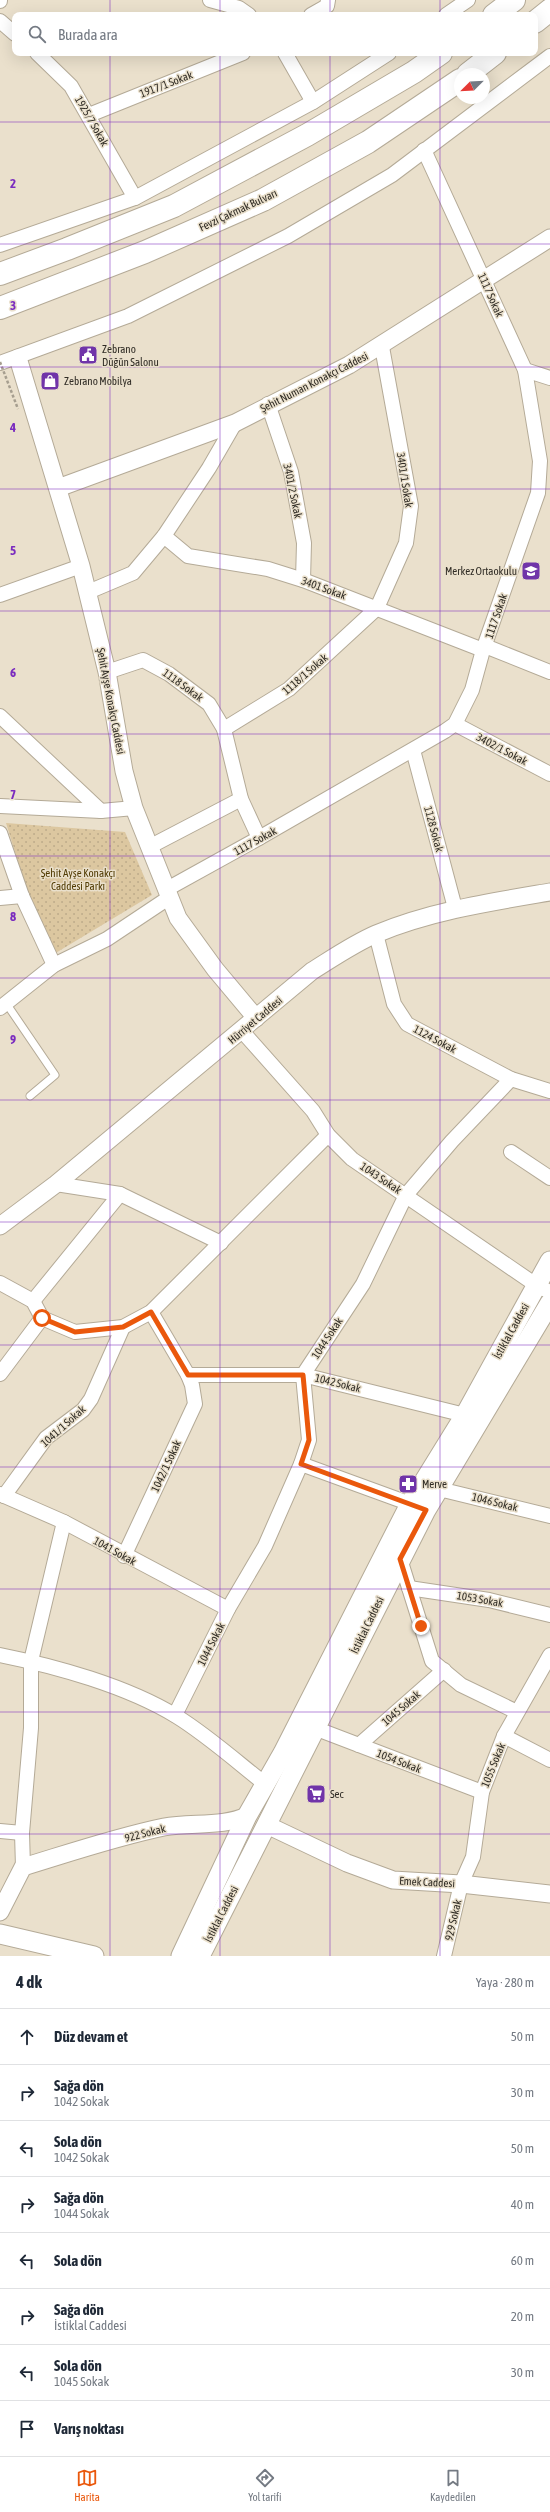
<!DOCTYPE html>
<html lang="tr">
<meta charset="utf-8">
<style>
:root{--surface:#fff;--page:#f2f2f3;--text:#1f2937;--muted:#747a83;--line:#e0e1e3;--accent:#ea580c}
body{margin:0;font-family:"Asap Condensed",sans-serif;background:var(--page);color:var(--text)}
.compass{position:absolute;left:454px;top:68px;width:36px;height:36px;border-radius:50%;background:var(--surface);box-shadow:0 4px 16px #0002;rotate:246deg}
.stop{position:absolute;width:12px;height:12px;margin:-9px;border:3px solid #ea580c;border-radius:50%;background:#fff}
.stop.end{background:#ea580c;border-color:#fff;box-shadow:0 1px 4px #0008}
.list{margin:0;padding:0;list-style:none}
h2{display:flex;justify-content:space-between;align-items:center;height:52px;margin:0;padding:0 16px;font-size:17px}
h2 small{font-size:13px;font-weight:400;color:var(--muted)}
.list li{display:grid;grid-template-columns:26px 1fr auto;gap:12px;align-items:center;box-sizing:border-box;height:56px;padding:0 16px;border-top:1px solid var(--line)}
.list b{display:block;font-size:15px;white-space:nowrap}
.list p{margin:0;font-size:13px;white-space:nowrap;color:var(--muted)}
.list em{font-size:13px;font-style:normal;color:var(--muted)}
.icon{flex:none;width:22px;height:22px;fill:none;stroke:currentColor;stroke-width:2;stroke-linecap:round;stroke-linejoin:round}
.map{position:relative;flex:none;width:550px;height:1956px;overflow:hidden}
.search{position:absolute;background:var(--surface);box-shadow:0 4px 16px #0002;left:12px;right:12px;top:12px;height:44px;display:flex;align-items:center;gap:10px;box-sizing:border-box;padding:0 14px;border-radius:8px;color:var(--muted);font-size:15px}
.sheet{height:500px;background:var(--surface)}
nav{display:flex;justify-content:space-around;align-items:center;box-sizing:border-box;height:56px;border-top:1px solid var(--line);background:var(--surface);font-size:11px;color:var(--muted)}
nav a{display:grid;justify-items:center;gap:2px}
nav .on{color:var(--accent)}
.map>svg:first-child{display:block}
.grass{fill:url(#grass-dots)}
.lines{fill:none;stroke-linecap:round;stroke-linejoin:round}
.service-casing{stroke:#b4aa97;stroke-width:9}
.minor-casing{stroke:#b4aa97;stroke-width:16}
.tertiary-casing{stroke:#b4aa97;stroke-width:19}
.secondary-casing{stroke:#b4aa97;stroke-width:21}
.primary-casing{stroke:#b4aa97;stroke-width:24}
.service{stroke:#fff;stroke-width:7}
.minor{stroke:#fff;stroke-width:14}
.tertiary{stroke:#fff;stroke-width:17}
.secondary{stroke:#fff;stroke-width:19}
.primary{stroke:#fff;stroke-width:22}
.path-bridge{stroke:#a69e8f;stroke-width:2.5;stroke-dasharray:3 2;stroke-linecap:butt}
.route{stroke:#ea580c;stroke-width:5}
.grid{fill:none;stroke:#7b2cbf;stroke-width:1;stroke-opacity:0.55}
.labels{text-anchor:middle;stroke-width:3;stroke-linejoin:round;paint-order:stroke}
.street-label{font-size:11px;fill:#2f2b24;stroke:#eae0cc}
.poi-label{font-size:11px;fill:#2f2b24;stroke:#eae0cc;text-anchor:start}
.park-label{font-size:11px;fill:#513b03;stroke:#eae0cc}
.grid-label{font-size:13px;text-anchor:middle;font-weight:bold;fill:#7b2cbf;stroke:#eae0cc;stroke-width:3;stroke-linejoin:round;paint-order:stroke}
</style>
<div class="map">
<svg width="550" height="1956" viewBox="0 0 550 1956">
<defs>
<pattern id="grass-dots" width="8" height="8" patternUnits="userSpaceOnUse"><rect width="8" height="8" fill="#dcc7a0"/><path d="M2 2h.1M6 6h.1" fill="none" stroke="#bdab8a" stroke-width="1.8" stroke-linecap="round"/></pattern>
</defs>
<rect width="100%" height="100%" fill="#eae0cc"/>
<polygon class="grass" points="6,823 125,832 152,895 54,954 27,890"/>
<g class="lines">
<g class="service-casing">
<polyline id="service" points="6,1003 55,1075 30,1096"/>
</g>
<g class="minor-casing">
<g id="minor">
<polyline points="210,0 239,8 249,15"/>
<polyline points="0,1 0,0"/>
<polyline points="311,15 327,6 328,0"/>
<polyline points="446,15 468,0"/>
<polyline points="0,21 15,34"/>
<polyline points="37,53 71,86 135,198"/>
<polyline points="285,53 313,102"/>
<polyline points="89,115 243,53"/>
<polyline points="0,245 135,198 313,102 389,53"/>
<polyline points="0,363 128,316 288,236 392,175 550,56"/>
<polyline points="525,370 550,378"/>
<polyline points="268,404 291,472 304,543 303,580"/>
<polyline points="164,536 188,556 268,569 303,580 483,650"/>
<polyline points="88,592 133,573 164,536 209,468 235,423"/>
<polyline points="0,595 81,566"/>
<polyline points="485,646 550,672"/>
<polyline points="107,672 143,660 169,674 209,704 224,729 241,799 259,838"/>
<polyline points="0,716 101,811"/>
<polyline points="455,724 550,774"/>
<polyline points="224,729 289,689 377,608 406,543 411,506 382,347"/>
<polyline points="413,750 455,908"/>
<polyline points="0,806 101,811 134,808"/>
<polyline points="0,833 22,896 54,965"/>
<polyline points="149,847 241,799"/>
<polyline points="167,889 259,838 445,731 455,724 472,690 483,650 538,493 540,461 525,370 424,150"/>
<polyline points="0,898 22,896"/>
<polyline points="376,934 394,1004 407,1024 511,1079 550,1091"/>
<polyline points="0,1008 54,965 107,939 170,897"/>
<polyline points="242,1031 313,1111 328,1135 352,1159 536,1285 550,1292"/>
<polyline points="511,1152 550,1178"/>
<polyline points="56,1184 120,1194 221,1243"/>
<polyline points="0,1283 33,1301 42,1318 75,1332 123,1327 151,1312 328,1135"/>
<polyline points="33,1301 120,1194"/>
<polyline points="0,1374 42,1318"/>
<polyline points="188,1375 303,1375 465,1415 467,1424"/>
<polyline points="301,1464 419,1507"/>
<polyline points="439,1489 550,1516"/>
<polyline points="0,1494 64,1522 228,1609"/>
<polyline points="4,1496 46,1438 83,1410 91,1399 123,1327"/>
<polyline points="124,1556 195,1404 192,1385 188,1375 151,1312"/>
<polyline points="400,1559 432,1661 461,1685 517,1712"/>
<polyline points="409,1588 489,1600 550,1615"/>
<path d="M0 1655C55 1666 127 1686 176 1716 207 1735 236 1761 265 1784"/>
<polyline points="175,1715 228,1609 265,1546 301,1464 309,1440 303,1375 363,1284 406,1195 452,1141 511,1079"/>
<polyline points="317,1729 482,1792"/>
<polyline points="504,1736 550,1760"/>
<polyline points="359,1745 444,1670"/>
<polyline points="0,1831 22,1833"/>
<polyline points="23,1867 22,1833 31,1728 31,1661 64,1522"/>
<polyline points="444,1956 461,1884 473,1857 482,1792 504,1736 550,1655"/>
</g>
</g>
<g class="tertiary-casing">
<g id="tertiary">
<polyline points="18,358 81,566 107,672 124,771 134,808 178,918 215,969 256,1018"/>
<polyline points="58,488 235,423 349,365 550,238"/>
<path d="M0 1226 56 1184 312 971C333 958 353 944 376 934 431 911 491 902 550 892"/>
<polyline points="267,1825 347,1863 393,1880 461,1884 550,1894"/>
<path d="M0 1912 23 1867C69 1853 116 1837 164 1827 191 1822 223 1827 247 1816"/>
</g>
</g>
<g class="secondary-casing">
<g id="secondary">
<polyline points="0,1934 94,1956"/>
<polyline points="181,1956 247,1816 283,1753 410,1504 465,1415 550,1261"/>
<polyline points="200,1956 426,1510 550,1303"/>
</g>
</g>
<g class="primary-casing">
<g id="primary">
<polyline points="494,15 514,0"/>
<polyline points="535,22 550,10"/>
<polyline points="468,74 495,53"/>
<polyline points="0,274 67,249 174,206 307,135 414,72 441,53"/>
<polyline points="0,308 145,252 263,200 368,142 460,80"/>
</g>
</g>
<use href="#service" class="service"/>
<use href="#minor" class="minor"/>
<use href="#tertiary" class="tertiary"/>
<use href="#secondary" class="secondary"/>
<use href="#primary" class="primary"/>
<polyline class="path-bridge" points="0,362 18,409"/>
</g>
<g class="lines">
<polyline class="route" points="42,1318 75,1332 123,1327 151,1312 188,1375 303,1375 309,1440 301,1464 426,1510 400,1559 421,1626"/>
</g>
<path class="grid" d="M110 0V15M220 0V15M330 0V15M440 0V15M110 53V1956M220 53V1956M330 53V1956M440 53V1956M0 122H550M0 244H550M0 367H550M0 489H550M0 611H550M0 734H550M0 856H550M0 978H550M0 1100H550M0 1222H550M0 1345H550M0 1467H550M0 1589H550M0 1712H550M0 1834H550"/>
<defs>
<g id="civic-square" transform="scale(1)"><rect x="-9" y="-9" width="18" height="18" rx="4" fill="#7034a9" stroke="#eae0cc"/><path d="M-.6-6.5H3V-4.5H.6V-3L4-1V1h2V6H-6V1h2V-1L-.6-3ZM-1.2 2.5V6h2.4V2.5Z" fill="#fff"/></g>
<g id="shop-square" transform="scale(1)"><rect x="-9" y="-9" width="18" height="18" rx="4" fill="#7034a9" stroke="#eae0cc"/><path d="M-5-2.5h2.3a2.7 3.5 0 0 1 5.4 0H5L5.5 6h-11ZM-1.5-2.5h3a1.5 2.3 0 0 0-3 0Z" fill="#fff"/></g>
<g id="school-square" transform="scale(1)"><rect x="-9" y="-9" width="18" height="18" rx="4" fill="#7034a9" stroke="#eae0cc"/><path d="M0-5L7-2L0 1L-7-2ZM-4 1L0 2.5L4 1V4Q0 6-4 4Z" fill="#fff"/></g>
<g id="pharmacy-square" transform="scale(1)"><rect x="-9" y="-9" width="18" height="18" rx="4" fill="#7034a9" stroke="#eae0cc"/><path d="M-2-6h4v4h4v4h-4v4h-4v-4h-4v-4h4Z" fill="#fff"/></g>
<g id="supermarket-square" transform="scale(1)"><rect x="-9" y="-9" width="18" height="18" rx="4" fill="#7034a9" stroke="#eae0cc"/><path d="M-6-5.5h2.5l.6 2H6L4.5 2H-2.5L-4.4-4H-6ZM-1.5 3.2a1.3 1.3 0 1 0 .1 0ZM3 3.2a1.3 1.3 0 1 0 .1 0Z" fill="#fff"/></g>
</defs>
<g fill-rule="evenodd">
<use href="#civic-square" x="88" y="355"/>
<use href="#shop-square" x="50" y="381"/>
<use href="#school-square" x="531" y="571"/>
<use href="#pharmacy-square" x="408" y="1484"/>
<use href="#supermarket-square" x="316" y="1794"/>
</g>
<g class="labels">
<g class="street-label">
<text transform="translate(166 84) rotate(-21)" y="4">1917/1 Sokak</text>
<text transform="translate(92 121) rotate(60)" y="4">1925/7 Sokak</text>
<text transform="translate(238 210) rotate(-25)" y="4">Fevzi Çakmak Bulvarı</text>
<text transform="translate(491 295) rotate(66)" y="4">1117 Sokak</text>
<text transform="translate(314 382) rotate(-27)" y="4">Şehit Numan Konakçı Caddesi</text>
<text transform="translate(405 480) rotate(81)" y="4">3401/1 Sokak</text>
<text transform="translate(293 491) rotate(78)" y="4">3401/2 Sokak</text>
<text transform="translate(324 588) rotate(20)" y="4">3401 Sokak</text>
<text transform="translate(496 616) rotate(-71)" y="4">1117 Sokak</text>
<text transform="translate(305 674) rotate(-41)" y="4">1118/1 Sokak</text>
<text transform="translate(183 685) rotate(36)" y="4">1118 Sokak</text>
<text transform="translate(111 701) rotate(79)" y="4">Şehit Ayşe Konakçı Caddesi</text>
<text transform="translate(502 749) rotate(28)" y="4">3402/1 Sokak</text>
<text transform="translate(434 829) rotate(75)" y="4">1128 Sokak</text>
<text transform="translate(255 841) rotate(-29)" y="4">1117 Sokak</text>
<text transform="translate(255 1020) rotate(-40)" y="4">Hürriyet Caddesi</text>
<text transform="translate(435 1039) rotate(28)" y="4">1124 Sokak</text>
<text transform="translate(381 1178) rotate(34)" y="4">1043 Sokak</text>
<text transform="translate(511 1331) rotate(-61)" y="4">İstiklal Caddesi</text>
<text transform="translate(327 1338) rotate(-57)" y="4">1044 Sokak</text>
<text transform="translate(338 1383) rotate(14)" y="4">1042 Sokak</text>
<text transform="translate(63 1426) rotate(-42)" y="4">1041/1 Sokak</text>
<text transform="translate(166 1466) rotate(-65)" y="4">1042/1 Sokak</text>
<text transform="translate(495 1502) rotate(14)" y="4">1046 Sokak</text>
<text transform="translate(115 1551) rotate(29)" y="4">1041 Sokak</text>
<text transform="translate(480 1599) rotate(10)" y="4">1053 Sokak</text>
<text transform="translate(367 1625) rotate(-64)" y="4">İstiklal Caddesi</text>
<text transform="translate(211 1644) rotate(-63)" y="4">1044 Sokak</text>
<text transform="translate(401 1708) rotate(-41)" y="4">1045 Sokak</text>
<text transform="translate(399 1761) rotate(21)" y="4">1054 Sokak</text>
<text transform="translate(493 1765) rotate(-68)" y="4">1055 Sokak</text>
<text transform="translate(145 1833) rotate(-14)" y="4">922 Sokak</text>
<text transform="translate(427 1882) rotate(3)" y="4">Emek Caddesi</text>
<text transform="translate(221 1914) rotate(-63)" y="4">İstiklal Caddesi</text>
<text transform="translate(453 1920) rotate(-77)" y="4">929 Sokak</text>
</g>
<g class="poi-label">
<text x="102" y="353">Zebrano<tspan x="102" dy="13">Düğün Salonu</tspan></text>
<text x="64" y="385">Zebrano Mobilya</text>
<text x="517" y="575" text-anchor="end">Merkez Ortaokulu</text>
<text x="422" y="1488">Merve</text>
<text x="330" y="1798">Sec</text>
</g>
<g class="park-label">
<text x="78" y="877">Şehit Ayşe Konakçı<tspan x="78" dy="13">Caddesi Parkı</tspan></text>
</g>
</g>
<g class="grid-label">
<text x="13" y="188">2</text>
<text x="13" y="310">3</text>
<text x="13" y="432">4</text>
<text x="13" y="555">5</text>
<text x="13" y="677">6</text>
<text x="13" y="799">7</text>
<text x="13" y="921">8</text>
<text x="13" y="1044">9</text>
</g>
</svg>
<svg class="compass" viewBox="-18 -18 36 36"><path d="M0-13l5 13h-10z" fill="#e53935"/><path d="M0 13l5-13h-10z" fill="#747a83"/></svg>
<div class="stop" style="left:42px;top:1318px"></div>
<div class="stop end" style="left:421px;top:1626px"></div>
<div class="search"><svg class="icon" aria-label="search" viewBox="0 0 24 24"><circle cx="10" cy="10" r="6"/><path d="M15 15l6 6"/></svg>Burada ara</div>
</div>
<section class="sheet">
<h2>4 dk<small>Yaya · 280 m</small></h2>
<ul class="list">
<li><svg class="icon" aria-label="ahead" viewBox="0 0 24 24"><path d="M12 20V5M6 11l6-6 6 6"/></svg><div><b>Düz devam et</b></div><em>50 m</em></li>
<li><svg class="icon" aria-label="right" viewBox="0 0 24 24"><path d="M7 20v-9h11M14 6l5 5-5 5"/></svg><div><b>Sağa dön</b><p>1042 Sokak</p></div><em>30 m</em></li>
<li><svg class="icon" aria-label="left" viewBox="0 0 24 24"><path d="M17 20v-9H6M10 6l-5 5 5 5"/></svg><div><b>Sola dön</b><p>1042 Sokak</p></div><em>50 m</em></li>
<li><svg class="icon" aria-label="right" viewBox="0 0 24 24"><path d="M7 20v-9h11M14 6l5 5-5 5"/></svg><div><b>Sağa dön</b><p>1044 Sokak</p></div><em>40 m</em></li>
<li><svg class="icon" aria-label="left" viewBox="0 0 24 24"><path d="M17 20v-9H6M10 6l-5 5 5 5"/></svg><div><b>Sola dön</b></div><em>60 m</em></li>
<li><svg class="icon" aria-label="right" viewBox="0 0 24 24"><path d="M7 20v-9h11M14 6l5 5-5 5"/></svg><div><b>Sağa dön</b><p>İstiklal Caddesi</p></div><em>20 m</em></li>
<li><svg class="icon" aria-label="left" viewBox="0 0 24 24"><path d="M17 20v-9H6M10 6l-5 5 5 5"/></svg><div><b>Sola dön</b><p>1045 Sokak</p></div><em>30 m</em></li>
<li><svg class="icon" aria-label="arrive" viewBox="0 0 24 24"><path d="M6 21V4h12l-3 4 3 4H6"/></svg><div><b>Varış noktası</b></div></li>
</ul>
</section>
<nav>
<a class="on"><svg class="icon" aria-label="map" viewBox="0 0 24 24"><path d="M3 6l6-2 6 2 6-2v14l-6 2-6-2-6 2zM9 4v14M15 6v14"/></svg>Harita</a>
<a><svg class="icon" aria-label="directions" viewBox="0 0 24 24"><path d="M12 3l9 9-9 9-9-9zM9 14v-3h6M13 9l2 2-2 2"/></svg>Yol tarifi</a>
<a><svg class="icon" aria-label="saved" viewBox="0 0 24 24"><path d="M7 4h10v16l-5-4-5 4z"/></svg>Kaydedilen</a>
</nav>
